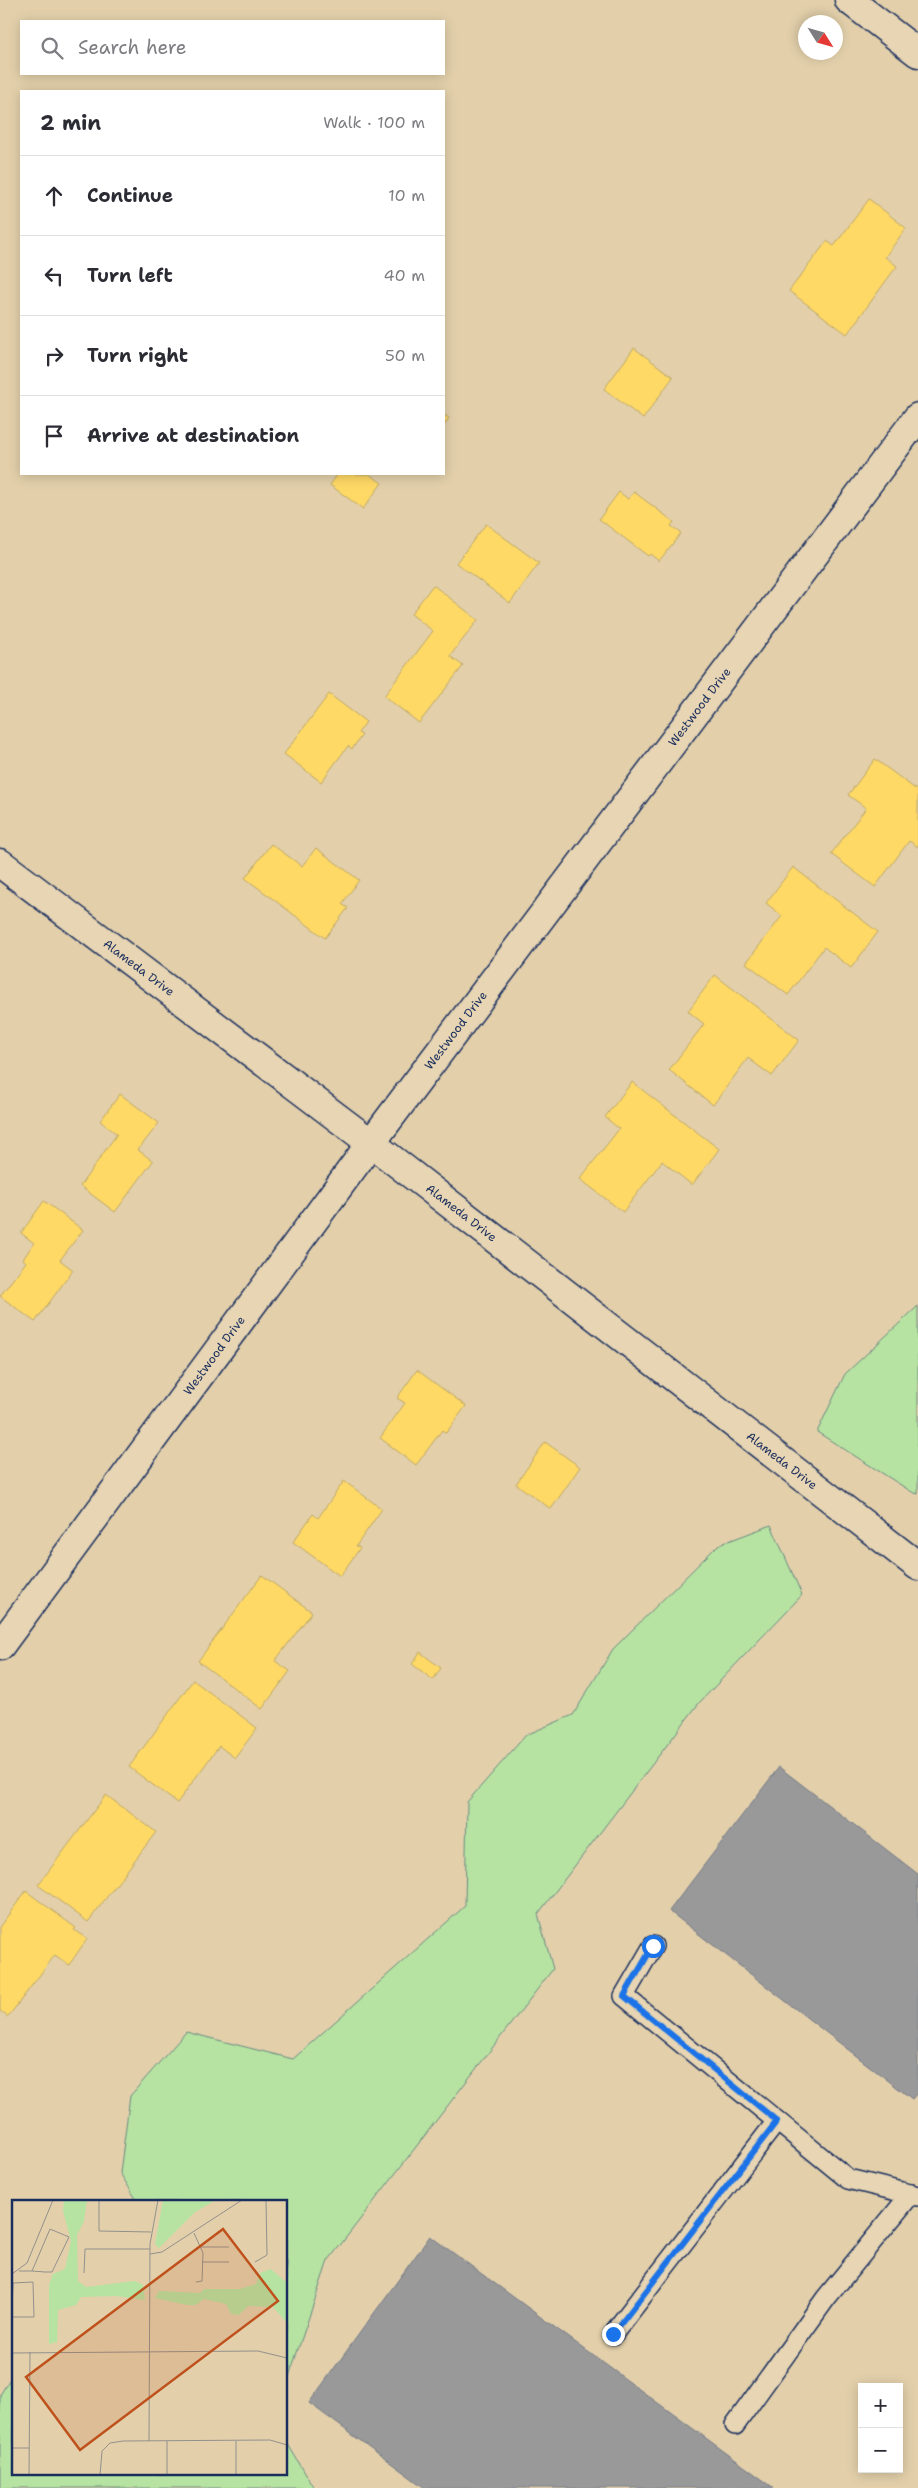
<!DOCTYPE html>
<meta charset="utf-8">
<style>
:root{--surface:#fff;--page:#f2f2f3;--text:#2b2b33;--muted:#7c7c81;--line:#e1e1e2}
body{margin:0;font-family:"Shantell Sans",sans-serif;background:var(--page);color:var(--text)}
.controls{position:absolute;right:15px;bottom:15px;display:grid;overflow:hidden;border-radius:0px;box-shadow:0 2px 12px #0003}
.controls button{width:45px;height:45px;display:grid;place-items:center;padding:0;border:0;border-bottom:1px solid var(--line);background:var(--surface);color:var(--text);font:25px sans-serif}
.compass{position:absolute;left:798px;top:15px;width:45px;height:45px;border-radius:50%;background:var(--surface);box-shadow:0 2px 12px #0003;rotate:127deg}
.stop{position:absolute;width:15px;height:15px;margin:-11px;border:4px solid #1a73e8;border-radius:50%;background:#fff}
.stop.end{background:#1a73e8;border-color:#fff;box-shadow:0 1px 5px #0008}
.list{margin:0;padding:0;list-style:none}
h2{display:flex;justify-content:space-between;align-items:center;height:65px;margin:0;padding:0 20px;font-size:21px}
h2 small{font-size:16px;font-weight:400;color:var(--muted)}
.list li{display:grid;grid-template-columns:32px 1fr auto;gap:15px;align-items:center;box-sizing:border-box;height:80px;padding:0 20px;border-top:1px solid var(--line)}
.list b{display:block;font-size:19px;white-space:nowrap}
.list em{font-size:16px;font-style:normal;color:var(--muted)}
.icon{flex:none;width:28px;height:28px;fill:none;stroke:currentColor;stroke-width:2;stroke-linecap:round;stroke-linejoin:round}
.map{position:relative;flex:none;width:918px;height:2488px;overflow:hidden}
.search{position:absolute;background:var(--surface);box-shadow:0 2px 12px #0003;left:20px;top:20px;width:425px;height:55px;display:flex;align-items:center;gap:12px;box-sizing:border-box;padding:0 18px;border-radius:0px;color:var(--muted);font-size:19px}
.panel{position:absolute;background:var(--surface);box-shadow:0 2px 12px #0003;left:20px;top:90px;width:425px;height:385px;border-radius:0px}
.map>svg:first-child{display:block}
.green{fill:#b6e3a1;stroke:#688980}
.homes{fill:#ffd966;stroke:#bba664}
.industry{fill:#999;stroke:#737987}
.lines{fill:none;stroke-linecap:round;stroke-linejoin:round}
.lane-casing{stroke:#1b2f5e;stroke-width:22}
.street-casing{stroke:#1b2f5e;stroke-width:31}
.secondary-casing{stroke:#1b2f5e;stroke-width:31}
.lane{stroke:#e7d5b3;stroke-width:19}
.street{stroke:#e7d5b3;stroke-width:28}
.secondary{stroke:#e7d5b3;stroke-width:28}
.route{stroke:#1a73e8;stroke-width:6}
.labels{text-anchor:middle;stroke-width:5;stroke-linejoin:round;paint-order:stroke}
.street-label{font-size:12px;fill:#1b2f5e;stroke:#e7d5b3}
.inset-road{fill:none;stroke:#93908c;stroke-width:1}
.view{fill:#bf511c;fill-opacity:0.15;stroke:#bf511c;stroke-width:2.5}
.inset-edge{fill:none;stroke:#1b2f5e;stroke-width:2.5}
</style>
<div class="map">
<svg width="918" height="2488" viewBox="0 0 918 2488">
<rect width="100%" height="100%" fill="#e3d0ab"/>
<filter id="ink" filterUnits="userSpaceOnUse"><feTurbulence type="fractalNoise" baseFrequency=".02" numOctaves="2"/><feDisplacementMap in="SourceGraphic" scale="10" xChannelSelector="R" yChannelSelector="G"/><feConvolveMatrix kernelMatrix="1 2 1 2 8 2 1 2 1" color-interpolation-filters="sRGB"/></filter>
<g filter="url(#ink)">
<g class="green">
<polygon points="918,1306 918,1494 912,1492 817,1432 845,1374"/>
<polygon points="771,1525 802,1595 699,1703 538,1914 553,1969 328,2261 286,2385 286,2202 138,2202 120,2173 130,2096 186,2032 293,2059 465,1906 467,1802 526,1735 573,1715 613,1649 718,1545"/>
<polygon points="14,2372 14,2474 286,2474 286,2441 314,2488 0,2488 0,2395"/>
</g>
<g class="homes">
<polygon points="869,199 906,228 885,257 897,266 847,334 789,291 827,241 834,246"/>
<polygon points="634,348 673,377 643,419 604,389"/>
<polygon points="444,415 449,418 444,426"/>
<polygon points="338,474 369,474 382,483 363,509 330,485"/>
<polygon points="619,492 628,499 634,492 674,522 671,526 681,533 659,561 650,554 648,556 599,519"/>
<polygon points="486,524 539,563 510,603 456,563"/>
<polygon points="433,585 478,620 450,656 463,666 419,723 384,696 433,631 411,614"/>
<polygon points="329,694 366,722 358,733 362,735 352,749 348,746 321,782 284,754"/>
<polygon points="875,759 918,791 918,847 909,841 875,887 831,854 866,808 848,795"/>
<polygon points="271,844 302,866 316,848 359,880 342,904 348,908 325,938 245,878"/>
<polygon points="793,867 878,932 851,968 824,947 788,995 746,963 782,916 766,903"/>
<polygon points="715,975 799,1040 772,1076 748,1058 713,1105 669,1070 704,1024 688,1011"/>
<polygon points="632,1082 719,1149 692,1185 662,1161 623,1212 580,1179 619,1129 605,1117"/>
<polygon points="120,1094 159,1123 138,1150 153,1161 115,1212 80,1186 117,1134 100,1121"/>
<polygon points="44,1201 83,1230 60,1260 73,1270 35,1322 0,1296 26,1262 23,1259 34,1243 21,1233"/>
<polygon points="417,1370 466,1406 446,1433 442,1430 416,1465 380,1438 405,1403 397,1398"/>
<polygon points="545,1442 580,1467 551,1509 516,1484"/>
<polygon points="344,1481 382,1509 356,1546 360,1548 340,1576 293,1542 313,1514 318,1518"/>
<polygon points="262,1575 312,1612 275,1661 290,1671 262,1709 198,1661"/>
<polygon points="420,1652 441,1668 433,1680 412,1664"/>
<polygon points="193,1680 257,1728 235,1758 219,1746 177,1803 129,1767"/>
<polygon points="106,1795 156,1832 88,1922 38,1885"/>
<polygon points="26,1891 76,1928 74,1930 87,1939 69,1965 55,1955 8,2017 0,2011 0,1926"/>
</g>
<g class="industry">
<polygon points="779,1767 918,1874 918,2092 912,2099 669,1911"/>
<polygon points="430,2236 774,2488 425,2488 309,2403"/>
</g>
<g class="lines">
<g class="lane-casing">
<g id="lane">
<polyline points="653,1946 624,1996 848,2179 918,2196"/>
<polyline points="613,2334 777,2121"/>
<polyline points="735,2425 826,2298 911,2194"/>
</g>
</g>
<g class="street-casing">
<g id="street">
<polyline points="849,0 918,53"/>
<path id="s1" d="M0 863 371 1143 918 1566"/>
</g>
</g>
<g class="secondary-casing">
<g id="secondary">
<path id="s2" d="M0 1646 371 1143 918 417"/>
</g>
</g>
<use href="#lane" class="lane"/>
<use href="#street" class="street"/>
<use href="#secondary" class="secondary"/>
</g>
</g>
<g class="lines" filter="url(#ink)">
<polyline class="route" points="613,2334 777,2121 624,1996 653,1946"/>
</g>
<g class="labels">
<g class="street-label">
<text dy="4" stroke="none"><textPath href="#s2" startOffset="1171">Westwood Drive</textPath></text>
<text dy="4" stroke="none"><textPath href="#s1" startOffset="174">Alameda Drive</textPath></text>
<text dy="4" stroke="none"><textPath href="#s2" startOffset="766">Westwood Drive</textPath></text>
<text dy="4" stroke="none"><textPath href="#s1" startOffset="579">Alameda Drive</textPath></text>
<text dy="4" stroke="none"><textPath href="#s2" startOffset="361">Westwood Drive</textPath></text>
<text dy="4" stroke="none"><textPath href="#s1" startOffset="984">Alameda Drive</textPath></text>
</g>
</g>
<g transform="translate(12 2200)">
<rect width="275" height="275" fill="#e3d0ab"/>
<path d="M52 0H75L72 21 65 35 66 81 74 87 123 81 131 85 133 100 104 96 69 97 64 105 46 110 45 142 37 144V85L41 74 53 69 59 41 51 11ZM151 0H204L183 12 147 48 143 44ZM259 69 275 83V123L261 107 236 106 227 115 219 114 214 104 192 99 184 105H175L143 98 147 91 188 93 192 89H228L244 84 248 73Z" fill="#b6e3a1"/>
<path class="inset-road" d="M87 0V31L139 32M182 33 191 53 190 81 184 82M188 47H217M138 54 150 52 230 0M190 62H217M243 62 255 55 254 0M7 71H20L33 72H40L57 37 38 29 20 71M72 73 73 49H138M0 74 15 63 41 0M0 109 1 83 21 82 22 117H0M0 153 246 151 275 158M137 241 138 44 146 0M0 248H17M17 275 18 152M88 275 90 251 98 243 111 241 258 240 275 245M155 275V241M224 275V241"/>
<path class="view" d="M211 29 266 101 68 250 14 177Z"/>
<rect width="275" height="275" class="inset-edge"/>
</g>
</svg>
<div class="controls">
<button>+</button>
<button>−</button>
</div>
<svg class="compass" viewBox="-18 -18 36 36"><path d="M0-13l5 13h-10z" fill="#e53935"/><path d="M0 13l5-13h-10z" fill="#7c7c81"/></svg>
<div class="stop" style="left:653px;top:1946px"></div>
<div class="stop end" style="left:613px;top:2334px"></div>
<div class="search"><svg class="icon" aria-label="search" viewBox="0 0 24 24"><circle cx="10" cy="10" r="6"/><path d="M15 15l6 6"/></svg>Search here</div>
<section class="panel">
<h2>2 min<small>Walk · 100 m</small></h2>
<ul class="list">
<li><svg class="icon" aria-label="ahead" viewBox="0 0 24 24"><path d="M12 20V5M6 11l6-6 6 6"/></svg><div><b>Continue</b></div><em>10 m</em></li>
<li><svg class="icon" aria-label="left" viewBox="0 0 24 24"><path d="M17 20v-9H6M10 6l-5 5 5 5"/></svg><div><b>Turn left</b></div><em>40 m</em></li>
<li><svg class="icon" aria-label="right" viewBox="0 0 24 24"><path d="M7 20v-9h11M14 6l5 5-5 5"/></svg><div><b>Turn right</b></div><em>50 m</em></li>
<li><svg class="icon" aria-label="arrive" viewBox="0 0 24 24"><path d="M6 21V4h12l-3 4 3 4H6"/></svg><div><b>Arrive at destination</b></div></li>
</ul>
</section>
</div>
